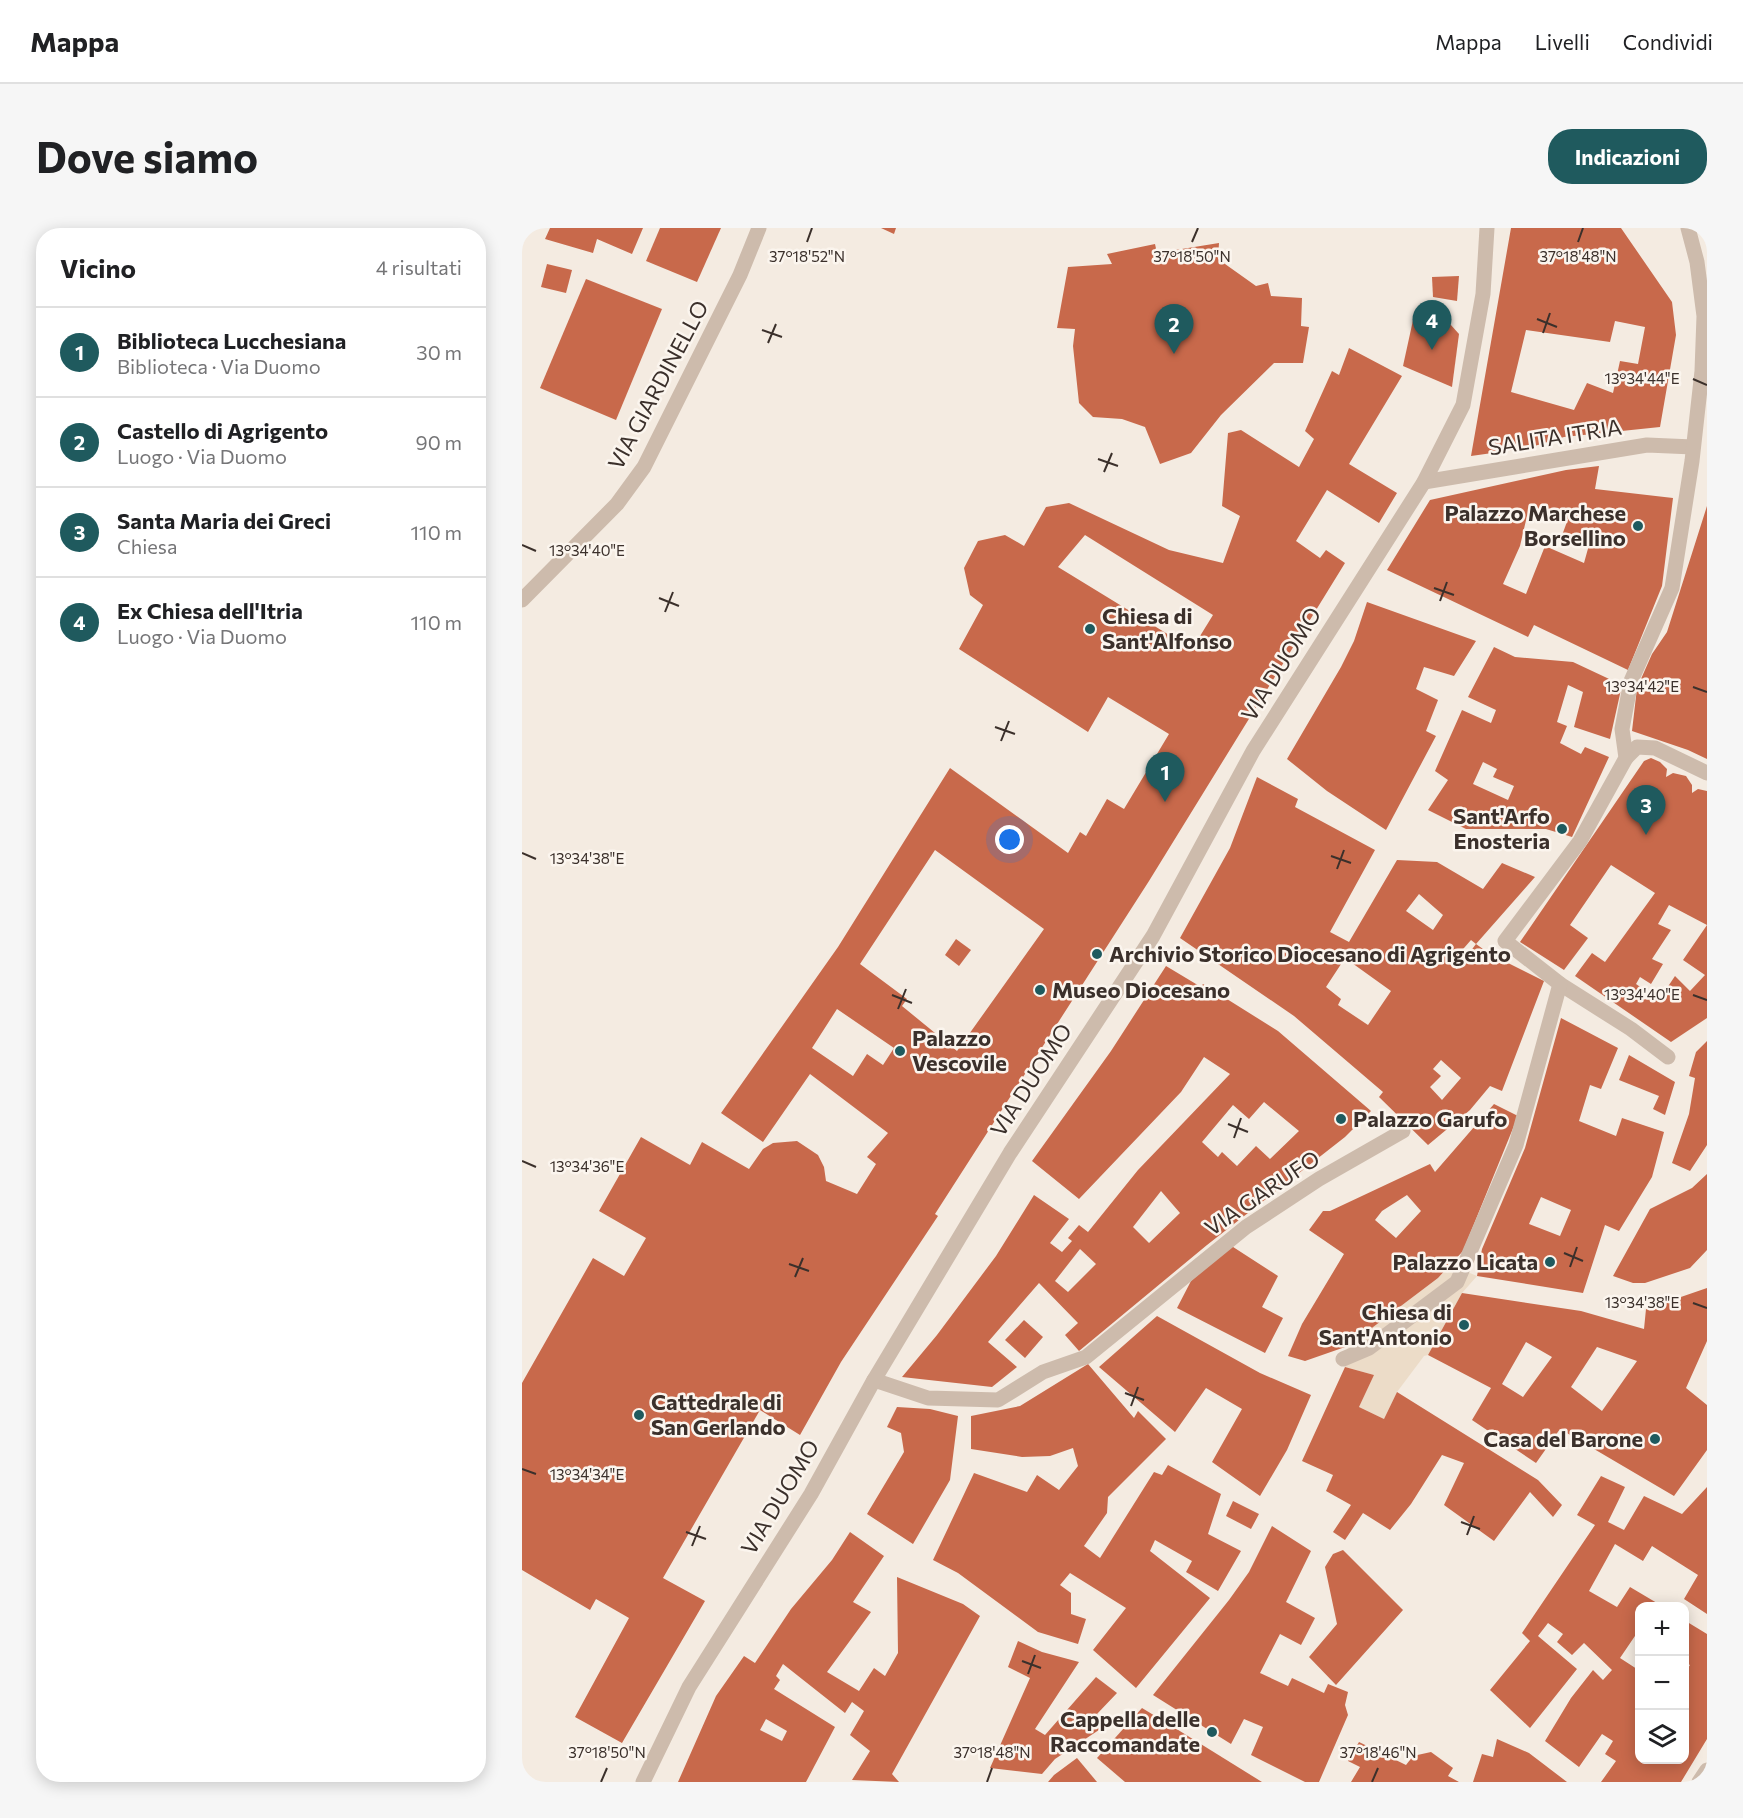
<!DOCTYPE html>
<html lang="it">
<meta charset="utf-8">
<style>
:root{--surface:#fff;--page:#f6f6f6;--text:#202124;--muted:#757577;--line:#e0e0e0;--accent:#1f5a5e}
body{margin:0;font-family:Commissioner,sans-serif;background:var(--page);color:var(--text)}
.controls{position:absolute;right:18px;bottom:18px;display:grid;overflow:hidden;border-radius:12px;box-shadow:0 3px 15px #0003}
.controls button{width:54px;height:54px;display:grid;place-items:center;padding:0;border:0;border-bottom:2px solid var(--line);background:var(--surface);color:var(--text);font:30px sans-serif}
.you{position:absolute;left:488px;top:612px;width:21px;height:21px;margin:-15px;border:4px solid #fff;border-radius:50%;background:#1a73e8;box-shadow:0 0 0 9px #1a73e833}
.badge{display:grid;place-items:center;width:39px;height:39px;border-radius:50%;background:var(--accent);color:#fff;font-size:20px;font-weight:700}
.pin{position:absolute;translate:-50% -50px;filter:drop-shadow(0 2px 3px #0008)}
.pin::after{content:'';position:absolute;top:32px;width:21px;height:18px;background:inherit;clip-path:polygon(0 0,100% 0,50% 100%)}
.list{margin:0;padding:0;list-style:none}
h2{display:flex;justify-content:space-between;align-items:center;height:78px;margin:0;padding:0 24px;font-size:26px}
h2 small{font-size:20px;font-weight:400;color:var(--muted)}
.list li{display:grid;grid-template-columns:39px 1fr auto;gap:18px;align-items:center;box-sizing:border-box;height:90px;padding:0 24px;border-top:2px solid var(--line)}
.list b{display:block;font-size:22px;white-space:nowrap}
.list p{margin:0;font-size:20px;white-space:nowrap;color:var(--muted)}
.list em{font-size:20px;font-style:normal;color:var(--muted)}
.icon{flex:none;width:33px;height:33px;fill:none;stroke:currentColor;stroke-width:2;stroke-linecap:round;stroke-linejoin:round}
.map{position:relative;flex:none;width:1185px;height:1554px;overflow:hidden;border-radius:24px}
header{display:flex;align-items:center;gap:36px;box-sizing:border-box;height:84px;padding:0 30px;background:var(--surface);border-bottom:2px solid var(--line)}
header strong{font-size:28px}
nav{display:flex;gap:33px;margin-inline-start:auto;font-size:21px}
.intro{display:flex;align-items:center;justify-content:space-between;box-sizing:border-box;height:144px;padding:0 36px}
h1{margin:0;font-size:42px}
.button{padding:15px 27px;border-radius:24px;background:var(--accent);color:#fff;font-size:21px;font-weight:700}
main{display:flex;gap:36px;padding:0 36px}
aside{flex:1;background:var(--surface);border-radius:24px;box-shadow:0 3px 15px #0003}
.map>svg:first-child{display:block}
.plaza{fill:#ecdcc8}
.building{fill:#c8694b;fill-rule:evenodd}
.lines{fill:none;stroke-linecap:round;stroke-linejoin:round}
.minor{stroke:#cdbbac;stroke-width:15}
.ticks{fill:none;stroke:#3b302b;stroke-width:2}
.poi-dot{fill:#1f5a5e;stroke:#fbf5ee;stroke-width:2}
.labels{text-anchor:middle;stroke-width:5;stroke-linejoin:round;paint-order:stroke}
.street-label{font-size:22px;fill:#3b302b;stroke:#fbf5ee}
.poi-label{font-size:22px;font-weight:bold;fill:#3b302b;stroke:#fbf5ee;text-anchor:end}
.ticks-label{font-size:15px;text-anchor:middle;fill:#3b302b;stroke:#fbf5ee;stroke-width:5;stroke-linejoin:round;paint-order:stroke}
</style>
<header>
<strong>Mappa</strong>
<nav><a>Mappa</a><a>Livelli</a><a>Condividi</a></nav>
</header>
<div class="intro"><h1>Dove siamo</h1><a class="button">Indicazioni</a></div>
<main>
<aside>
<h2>Vicino<small>4 risultati</small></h2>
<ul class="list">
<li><span class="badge">1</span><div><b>Biblioteca Lucchesiana</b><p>Biblioteca · Via Duomo</p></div><em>30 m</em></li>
<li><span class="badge">2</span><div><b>Castello di Agrigento</b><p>Luogo · Via Duomo</p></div><em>90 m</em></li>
<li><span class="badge">3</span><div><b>Santa Maria dei Greci</b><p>Chiesa</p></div><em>110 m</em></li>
<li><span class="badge">4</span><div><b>Ex Chiesa dell'Itria</b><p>Luogo · Via Duomo</p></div><em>110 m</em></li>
</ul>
</aside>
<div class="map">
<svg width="1185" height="1554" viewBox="0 0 1185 1554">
<rect width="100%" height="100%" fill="#f4ebe1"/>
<polygon class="plaza" points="929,1037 955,1048 940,1065 906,1127 902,1128 875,1164 862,1191 837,1179 852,1147 823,1139 826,1118 916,1050"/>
<g class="building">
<polygon points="28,0 121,0 110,26 75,11 71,25 23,11"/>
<polygon points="138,0 199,0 175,54 124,33"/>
<polygon points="359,0 374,0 372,6"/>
<path d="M989 0H1099L1150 74 1154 107 1138 199 1042 209 1006 220 949 228ZM1093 93 1123 99 1116 136 1098 133 1091 165 1065 155 1052 182 989 164 1004 102 1088 114Z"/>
<polygon points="697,15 696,31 734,58 746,55 749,68 780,70 779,98 787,99 781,135 752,135 699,187 669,225 638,236 623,199 600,191 571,189 557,175 551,118 553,101 535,100 546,39 590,36 585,26 633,16 635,25"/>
<polygon points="25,36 50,42 44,65 19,59"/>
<polygon points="937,48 935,73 911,69 910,49"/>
<polygon points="64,51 140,81 94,192 18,160"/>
<polygon points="893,83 919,86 937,106 930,159 881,138"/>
<path d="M827 120 880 148 827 236 875 265 857 295 805 262 774 313 798 330 804 322 823 335 627 653 413 986 416 988 319 1134 278 1207 238 1182 141 1350 183 1373 100 1515 53 1489 107 1390 74 1371 68 1382 0 1342V1155L71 1030 102 1048 124 1010 77 983 119 909 168 937 180 914 227 941 241 921 251 915 275 913 296 927 302 939 304 953 335 966 354 936 345 929 366 905 288 846 241 914 199 885 316 719 428 540 546 625 558 604 564 608 585 571 602 581 647 506 586 469 566 504 437 421 461 377 448 367 442 340 456 313 483 307 502 318 524 279 547 275 647 322 701 335 718 288 700 278 706 205 719 202 777 239 792 211 783 203 810 143 817 147ZM563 307 691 387 670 421 536 339ZM413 622 522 701 435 823 380 778 385 771 338 736ZM315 781 372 820 361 837 345 826 331 848 290 820Z"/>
<path d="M1077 238 1073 261 1151 270 1140 358 1106 442 1012 397 1006 409 865 342 908 272 1044 242ZM1005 288 1046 291 1039 310 1067 317 1062 335 1023 318 1004 366 981 356 998 318Z"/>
<polygon points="1185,278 1185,531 1166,522 1110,503 1115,460 1130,426 1145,404"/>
<polygon points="845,374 954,413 932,448 902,439 894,461 916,472 904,503 914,508 864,602 805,563 765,531 819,439 832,413"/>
<path d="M972 419 993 429 1051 434 1100 457 1088 511 1052 499 1061 464 1046 457 1035 494 1045 498 1038 515 1059 526 1063 519 1087 529 1050 609 1024 601H944L906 582 926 552 913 543 940 482 969 495 974 482 946 469ZM961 534 975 541 971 549 992 558 986 572 951 556Z"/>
<polygon points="1129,530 1138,534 1145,541 1144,549 1151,545 1164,548 1170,557 1170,565 1176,561 1185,563 1185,697 1147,677 1136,696 1149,702 1130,731 1141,736 1129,756 1118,749 1114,756 1137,772 1153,748 1168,763 1183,747 1161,732 1185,697 1185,790 1149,814 1053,748 1070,725 1083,734 1133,665 1089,637 1048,697 1066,710 1042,742 998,714 1122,533"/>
<path d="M735 549 776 571 773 579 853 622 808 704 827 714 875 632 915 634 961 661 980 635 1013 649 954 716 949 712 928 736 935 741 954 716 968 726 1022 753 980 863 968 858 948 882 906 917 857 869 861 864 772 788 658 710 708 620ZM897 666 921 687 911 702 884 683ZM823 730 869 763 846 797 816 777 819 771 804 759ZM919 832 939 850 920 872 908 859 919 848 911 841Z"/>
<polygon points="434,711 449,722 437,738 423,727"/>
<path d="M644 738 679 759 681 756 756 803 849 883 823 909 685 1017 557 1123 543 1107 556 1095 517 1055 466 1114 495 1139 470 1159 380 1149 415 1107 474 1028 512 967 547 991 528 1015 540 1024 550 1013 546 1010 557 997 566 1004 616 942 708 846 682 829 659 864 557 971 510 933 589 823ZM742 874 777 903 748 931 734 918 715 938 700 924 696 929 680 914 711 877 727 891ZM639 963 658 985 627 1015 611 999ZM558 1021 574 1036 546 1064 533 1053Z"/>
<path d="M1039 790 1096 820 1079 861 1068 857 1057 893 1094 908 1100 890 1142 904 1130 949 1097 1003 1083 997 1061 1065 955 1048 960 1021 1003 920ZM1019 969 1049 982 1038 1008 1007 996Z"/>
<polygon points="1185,813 1185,917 1168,943 1150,935 1167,886 1173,850 1167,848 1174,824"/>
<polygon points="1107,827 1153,854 1143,887 1131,881 1137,868 1097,852"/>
<path d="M972 876 996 888 941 1023 916 1050 826 1118 783 1133 766 1128 780 1096 822 1026 787 1002 801 983H808L908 936 913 944ZM885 967 899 983 874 1010 853 992 860 983Z"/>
<polygon points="1185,946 1185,1022 1168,1040 1123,1055 1111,1055 1091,1048 1128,981 1170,960"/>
<polygon points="708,1017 756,1048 740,1079 761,1090 743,1125 655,1080 669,1053"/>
<path d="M1185 1060V1113L1164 1160 1185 1177V1222L1152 1268 1038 1201 1014 1235 950 1192 969 1160 906 1127 940 1065 1059 1083 1122 1101 1124 1081ZM1004 1114 1030 1129 1001 1169 980 1156ZM1075 1119 1115 1133 1080 1183 1049 1159Z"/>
<polygon points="635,1088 738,1145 789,1167 765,1222 738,1268 690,1234 720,1181 684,1160 653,1204 577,1139"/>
<polygon points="502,1092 521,1109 503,1130 483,1112"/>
<polygon points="566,1136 612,1190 616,1183 644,1211 586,1269 585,1285 562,1318 578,1330 632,1244 640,1247 646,1237 699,1266 686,1306 719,1323 696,1363 664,1344 670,1333 633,1312 628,1323 688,1370 614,1460 571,1422 604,1380 548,1345 538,1357 549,1365 549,1386 564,1391 556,1416 516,1404 436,1345 411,1332 452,1245 505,1264 515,1247 537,1262 556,1238 551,1220 528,1228 500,1229 449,1221 449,1188 498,1178"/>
<polygon points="823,1139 852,1147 837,1179 862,1191 875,1164 1016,1252 1040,1277 1031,1289 1008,1264 972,1313 922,1277 942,1235 920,1227 889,1276 868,1302 841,1285 823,1312 811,1304 829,1277 804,1263 811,1247 780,1233"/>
<polygon points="375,1179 408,1181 436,1188 428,1252 391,1316 345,1286 382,1224 379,1205 365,1199"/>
<polygon points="1079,1248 1103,1259 1086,1294 1102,1302 1122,1268 1160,1286 1185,1259 1185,1386 1162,1371 1176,1347 1130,1318 1121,1333 1093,1316 1067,1363 1095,1379 1108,1359 1140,1378 1118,1378 1118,1407 1115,1405 1098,1430 1118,1443 1118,1532 1162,1532 1162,1446 1168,1437 1162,1434 1162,1392 1185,1406 1185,1511 1159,1554 1079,1554 1094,1533 1083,1526 1091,1513 1080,1506 1057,1539 1023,1513 1049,1470 1071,1442 1081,1452 1090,1442 1062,1415 1050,1427 1035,1414 1041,1406 1026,1395 1016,1408 1055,1441 1008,1500 968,1462 1008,1413 1000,1405 1073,1297 1055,1287"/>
<polygon points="711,1273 737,1286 729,1301 704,1288"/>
<polygon points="750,1298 789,1323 764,1374 793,1390 779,1417 758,1406 738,1445 766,1458 770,1450 802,1465 806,1456 826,1464 823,1477 826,1487 797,1554 783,1554 729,1527 741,1499 722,1491 709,1516 631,1467 707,1372 727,1344"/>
<path d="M328 1304 362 1328 331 1374 349 1384 305 1444 337 1463 352 1440 363 1448 376 1425 375 1349 441 1376 458 1388 370 1546 377 1554 330 1552 348 1523 328 1507 342 1483 330 1474 323 1485 261 1436 254 1448 258 1452 252 1461 313 1499 284 1554H156L194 1468 222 1428 233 1435 269 1381 310 1332ZM244 1491 265 1503 260 1513 238 1502Z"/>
<polygon points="821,1322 881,1382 814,1457 787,1429 815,1396 803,1339 811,1326"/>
<polygon points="496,1413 520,1424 557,1434 513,1501 523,1507 574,1449 595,1465 575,1486 586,1496 533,1531 520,1546 468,1540 508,1450 486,1439"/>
<polygon points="620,1480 653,1500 740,1554 603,1554 575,1530"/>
<polygon points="975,1511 1007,1525 1045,1554 951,1554 960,1526 971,1529"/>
<polygon points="837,1514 884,1537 891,1528 909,1524 931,1540 926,1548 937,1554 829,1554 838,1539 826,1533"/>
<polygon points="555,1530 575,1554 526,1554 532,1547"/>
</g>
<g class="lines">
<g class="minor">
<polyline points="902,254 1125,217 1171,219"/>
<polyline points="0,372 95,276 122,239 218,47 237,0"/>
<polyline points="1104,530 1115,519 1133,520 1185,545"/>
<polyline points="1038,756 1109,801 1146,829"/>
<polyline points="821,1131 847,1120 935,1054 994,917 1038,756 983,713 1058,613 1104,530 1100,501 1109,453 1150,360 1170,233 1180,143 1182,88 1175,34 1166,0"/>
<polyline points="352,1152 406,1170 476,1172 521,1144 564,1129 724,999 797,951 881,903"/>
<polyline points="121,1554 167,1459 289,1266 352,1152 488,925 631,708 731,523 902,254 941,177 961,66 965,0"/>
<polyline points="1177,1554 1185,1542"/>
</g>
</g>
<path class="ticks" d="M285 14 290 0M670 14 676 0M1056 14 1061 0M1015 91 1035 99M240 102 260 109M1021 105 1028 85M246 115 254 96M1171 151 1185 157M576 231 596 238M582 244 590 225M0 317 14 323M912 360 932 367M137 370 157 378M918 373 925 354M143 384 151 364M1171 459 1185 464M473 499 493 506M479 513 487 493M0 625 14 631M809 628 829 635M815 641 822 622M370 767 390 775M1171 767 1185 772M376 781 384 761M706 896 726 904M712 910 719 890M0 933 14 939M1042 1025 1061 1033M267 1036 287 1043M1048 1039 1055 1019M273 1049 281 1030M1171 1075 1185 1080M603 1165 622 1172M609 1178 616 1159M0 1241 14 1246M939 1294 958 1301M164 1304 184 1311M945 1307 952 1288M170 1318 178 1298M500 1433 519 1440M506 1446 513 1427M79 1554 85 1540M465 1554 470 1540M850 1554 856 1540"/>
<g class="poi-dot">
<circle cx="1116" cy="298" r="6"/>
<circle cx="568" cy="401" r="6"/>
<circle cx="1040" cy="601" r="6"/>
<circle cx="575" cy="726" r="6"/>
<circle cx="518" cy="762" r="6"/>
<circle cx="378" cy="823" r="6"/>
<circle cx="819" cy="891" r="6"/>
<circle cx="1028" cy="1034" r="6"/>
<circle cx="942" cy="1097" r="6"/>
<circle cx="117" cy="1187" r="6"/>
<circle cx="1133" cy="1211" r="6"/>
<circle cx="690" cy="1504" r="6"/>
</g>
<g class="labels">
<g class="street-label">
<text transform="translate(136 157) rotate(-62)" y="8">VIA GIARDINELLO</text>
<text transform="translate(1033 209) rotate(-9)" y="8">SALITA ITRIA</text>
<text transform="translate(759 436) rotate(-58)" y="8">VIA DUOMO</text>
<text transform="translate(509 852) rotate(-57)" y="8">VIA DUOMO</text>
<text transform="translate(740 965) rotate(-34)" y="8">VIA GARUFO</text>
<text transform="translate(258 1269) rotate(-59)" y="8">VIA DUOMO</text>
</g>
<g class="poi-label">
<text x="1104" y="293">Palazzo Marchese<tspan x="1104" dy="25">Borsellino</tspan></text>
<text x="580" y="396" text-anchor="start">Chiesa di<tspan x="580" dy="25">Sant'Alfonso</tspan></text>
<text x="1028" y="596">Sant'Arfo<tspan x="1028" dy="25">Enosteria</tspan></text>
<text x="587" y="734" text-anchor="start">Archivio Storico Diocesano di Agrigento</text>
<text x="530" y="770" text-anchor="start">Museo Diocesano</text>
<text x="390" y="818" text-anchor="start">Palazzo<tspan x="390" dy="25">Vescovile</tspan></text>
<text x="831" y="899" text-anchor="start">Palazzo Garufo</text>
<text x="1016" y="1042">Palazzo Licata</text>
<text x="930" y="1092">Chiesa di<tspan x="930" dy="25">Sant'Antonio</tspan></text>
<text x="129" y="1182" text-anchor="start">Cattedrale di<tspan x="129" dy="25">San Gerlando</tspan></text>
<text x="1121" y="1219">Casa del Barone</text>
<text x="678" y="1499">Cappella delle<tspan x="678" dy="25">Raccomandate</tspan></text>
</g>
</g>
<g class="ticks-label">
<text x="285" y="34">37°18'52"N</text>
<text x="670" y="34">37°18'50"N</text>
<text x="1056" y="34">37°18'48"N</text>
<text x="1120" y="156">13°34'44"E</text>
<text x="65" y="328">13°34'40"E</text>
<text x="1120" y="464">13°34'42"E</text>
<text x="65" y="636">13°34'38"E</text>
<text x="1120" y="772">13°34'40"E</text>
<text x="65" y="944">13°34'36"E</text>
<text x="1120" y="1080">13°34'38"E</text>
<text x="65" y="1252">13°34'34"E</text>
<text x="85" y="1530">37°18'50"N</text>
<text x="470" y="1530">37°18'48"N</text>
<text x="856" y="1530">37°18'46"N</text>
</g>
</svg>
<div class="controls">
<button>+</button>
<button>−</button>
<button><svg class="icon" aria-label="layers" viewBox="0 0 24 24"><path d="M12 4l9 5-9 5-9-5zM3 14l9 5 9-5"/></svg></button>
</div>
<div class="you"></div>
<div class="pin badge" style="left:643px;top:574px">1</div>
<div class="pin badge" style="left:652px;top:126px">2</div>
<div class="pin badge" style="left:1124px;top:607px">3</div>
<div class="pin badge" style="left:910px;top:122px">4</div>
</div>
</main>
